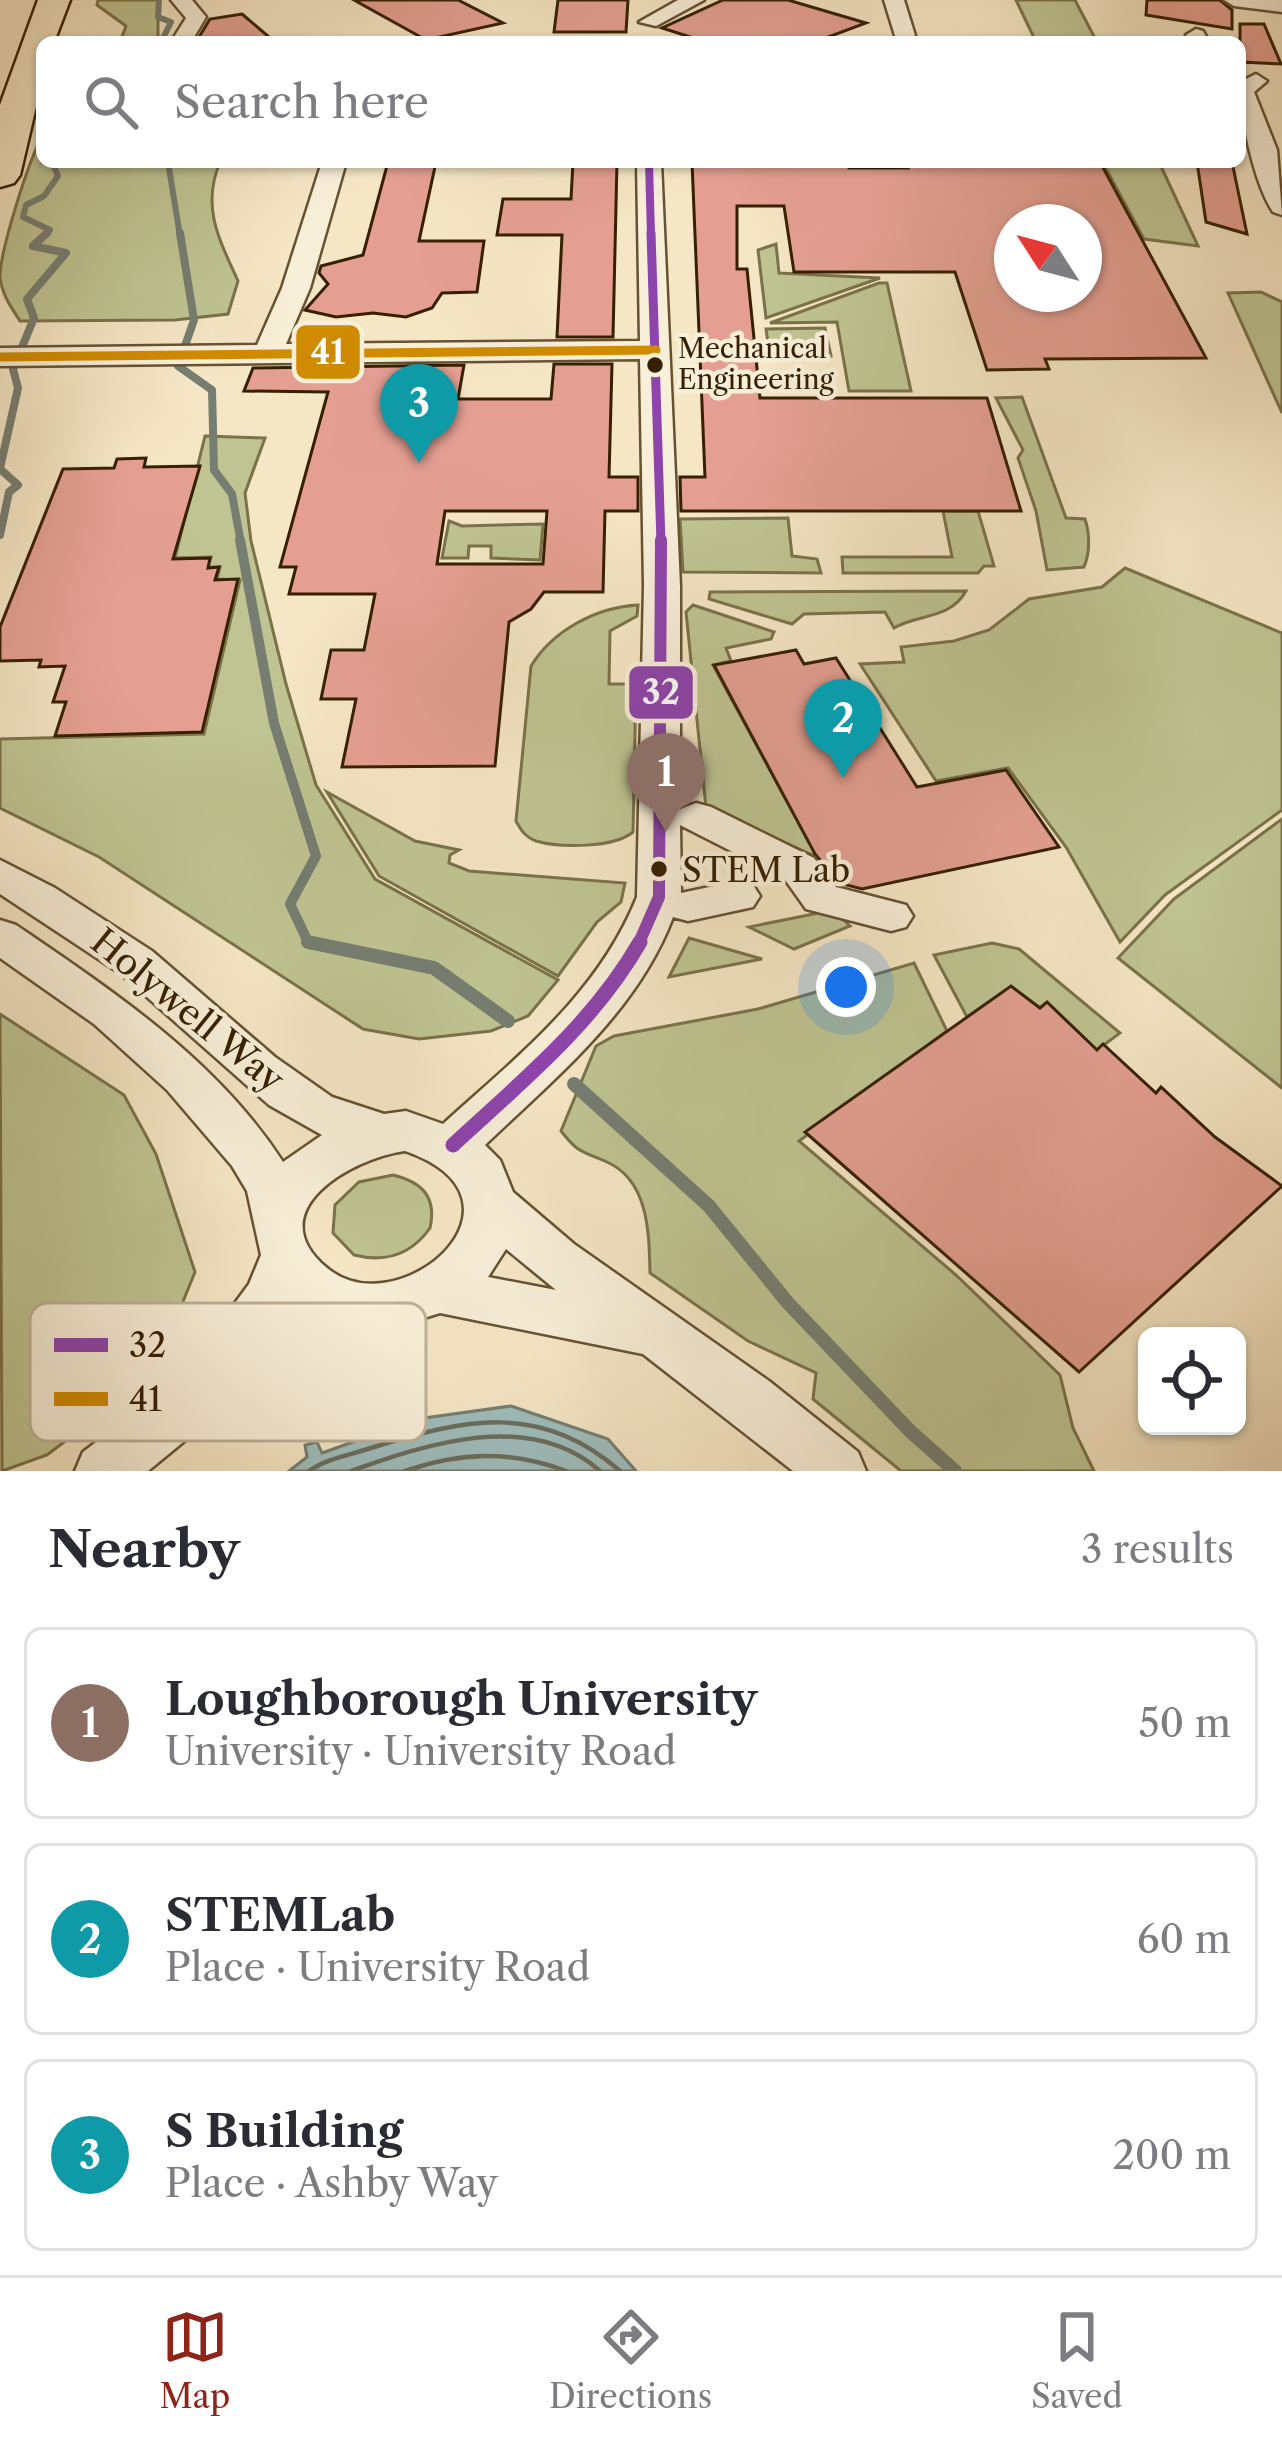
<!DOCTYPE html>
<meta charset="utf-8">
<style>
:root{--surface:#fff;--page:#f7f7f7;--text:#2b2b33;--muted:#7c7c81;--line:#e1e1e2;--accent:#8f2418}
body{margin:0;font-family:"Libre Caslon Text",serif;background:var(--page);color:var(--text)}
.controls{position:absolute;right:36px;bottom:36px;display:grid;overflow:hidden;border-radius:18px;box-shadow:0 3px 9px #0004}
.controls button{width:108px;height:108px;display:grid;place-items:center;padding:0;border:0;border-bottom:3px solid var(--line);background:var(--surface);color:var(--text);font:60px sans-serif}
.compass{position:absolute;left:994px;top:204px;width:108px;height:108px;border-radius:50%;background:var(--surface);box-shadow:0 3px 9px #0004;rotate:306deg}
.you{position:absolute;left:846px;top:987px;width:42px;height:42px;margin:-30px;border:9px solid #fff;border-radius:50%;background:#1a73e8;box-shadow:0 0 0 18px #1a73e833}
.badge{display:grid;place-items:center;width:78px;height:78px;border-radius:50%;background:var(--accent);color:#fff;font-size:39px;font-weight:700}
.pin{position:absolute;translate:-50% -99px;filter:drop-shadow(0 3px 6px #0008)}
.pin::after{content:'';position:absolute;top:63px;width:42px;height:36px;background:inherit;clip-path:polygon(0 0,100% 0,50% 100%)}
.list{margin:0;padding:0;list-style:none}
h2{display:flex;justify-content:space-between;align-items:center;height:156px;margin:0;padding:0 48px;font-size:51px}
h2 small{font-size:39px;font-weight:400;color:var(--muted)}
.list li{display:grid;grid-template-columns:78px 1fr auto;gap:36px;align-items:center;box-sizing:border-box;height:192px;margin:0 24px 24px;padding:0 24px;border:3px solid var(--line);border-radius:18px}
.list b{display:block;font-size:45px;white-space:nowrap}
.list p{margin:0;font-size:39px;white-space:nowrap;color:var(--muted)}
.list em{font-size:39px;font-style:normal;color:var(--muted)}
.icon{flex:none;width:66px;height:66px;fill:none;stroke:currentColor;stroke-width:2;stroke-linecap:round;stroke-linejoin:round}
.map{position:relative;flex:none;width:1282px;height:1471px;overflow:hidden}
.search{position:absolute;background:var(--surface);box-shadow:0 3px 9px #0004;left:36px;right:36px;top:36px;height:132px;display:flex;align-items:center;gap:30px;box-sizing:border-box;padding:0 42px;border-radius:18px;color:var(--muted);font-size:45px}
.sheet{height:804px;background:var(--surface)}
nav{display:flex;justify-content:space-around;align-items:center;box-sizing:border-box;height:168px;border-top:3px solid var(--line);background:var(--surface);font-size:33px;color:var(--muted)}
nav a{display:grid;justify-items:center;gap:6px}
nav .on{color:var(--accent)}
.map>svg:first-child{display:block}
.green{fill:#bfc492;stroke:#7a7249;stroke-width:3}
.water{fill:#9fbdbd;stroke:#757e71;stroke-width:3}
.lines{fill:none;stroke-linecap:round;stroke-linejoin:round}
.shore{stroke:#6a6e5e;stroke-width:4.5}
.stream-far3{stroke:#757e71;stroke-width:6}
.stream-far2{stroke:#757e71;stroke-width:8}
.stream-far1{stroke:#757e71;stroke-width:10}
.stream{stroke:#757e71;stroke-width:14}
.building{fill:#e49f92;stroke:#362000;stroke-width:3;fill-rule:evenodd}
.street-casing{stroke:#665231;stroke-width:5}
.primary-casing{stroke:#362000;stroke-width:5}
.street{fill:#f8efd9;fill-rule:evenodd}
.primary{fill:#f5e6c5;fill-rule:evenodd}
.bus-1-far3-casing{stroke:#f8efd9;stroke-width:12}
.bus-1-far2-casing{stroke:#f8efd9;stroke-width:16}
.bus-1-far1-casing{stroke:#f8efd9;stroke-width:21}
.bus-1-casing{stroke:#f8efd9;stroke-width:24}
.bus-2-casing{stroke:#f8efd9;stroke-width:16}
.bus-1-far3{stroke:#8e44ad;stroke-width:8}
.bus-1-far2{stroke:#8e44ad;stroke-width:9}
.bus-1-far1{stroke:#8e44ad;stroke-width:12}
.bus-1{stroke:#8e44ad;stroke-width:15}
.bus-2{stroke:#d08b00;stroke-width:9}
.bus-dot{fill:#362000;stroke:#f8efd9;stroke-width:4.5}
.labels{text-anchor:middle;stroke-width:9;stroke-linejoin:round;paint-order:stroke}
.far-bus-label{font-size:27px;fill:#362000;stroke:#f8efd9;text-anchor:start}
.bus-label{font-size:33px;fill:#362000;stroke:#f8efd9;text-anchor:start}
.street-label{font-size:36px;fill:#362000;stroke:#f8efd9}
.key{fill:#f8efd9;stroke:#beb198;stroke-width:3}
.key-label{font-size:33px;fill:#362000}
.line-badge{stroke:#f8efd9;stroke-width:4.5}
.badge-label{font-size:33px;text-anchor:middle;font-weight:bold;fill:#fff}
</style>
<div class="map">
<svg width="1282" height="1471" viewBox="0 0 1282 1471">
<rect width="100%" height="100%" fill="#f5e6c5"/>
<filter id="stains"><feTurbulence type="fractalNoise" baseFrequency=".00167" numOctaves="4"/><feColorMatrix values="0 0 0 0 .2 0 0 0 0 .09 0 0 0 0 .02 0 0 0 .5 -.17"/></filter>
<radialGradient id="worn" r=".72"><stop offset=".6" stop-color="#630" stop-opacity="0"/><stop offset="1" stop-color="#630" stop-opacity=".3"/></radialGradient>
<g class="green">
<polygon points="98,0 158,0 158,42 120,42 126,26 97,5"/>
<polygon points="1016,0 1075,0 1097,42 1036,42"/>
<path d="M42 137V162H220C201 207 219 239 238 281L228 314 175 320 20 321C11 307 2 295 0 277 0 251 28 162 42 137Z"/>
<polygon points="1159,162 1198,246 1144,239 1103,163"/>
<polygon points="776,244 779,273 880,278 766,318 758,250"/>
<polygon points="879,283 887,283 911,391 849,391 837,322 770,323"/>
<polygon points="1261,292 1282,302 1282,413 1228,293"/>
<polygon points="825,328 831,356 770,357 766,329"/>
<path d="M1022 397 1066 518 1085 519C1090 534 1090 553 1084 567L1047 570 1036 511 1018 458 1023 450 996 398Z"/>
<polygon points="205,436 265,438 245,493 251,541 286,684 316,785 375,879 558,980 528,1016 491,1031 419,1039 363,1029 99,857 0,808 0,739 204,734 240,580 217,579 220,567 208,567 211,557 175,558"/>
<polygon points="943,511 978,511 994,566 984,566 978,573 843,573 842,557 952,557"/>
<polygon points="788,518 792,556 817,559 821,573 683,572 680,519"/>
<polygon points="449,521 462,526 543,524 540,560 491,558 491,546 469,546 468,558 442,558"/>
<polygon points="1125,568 1282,633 1282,810 1165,895 1120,942 1066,847 1008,768 936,781 860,664 904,662 901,647 954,641 989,630 1029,599 1102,587"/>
<path d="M966 591C950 620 916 614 894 628L885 612 804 614 792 624 709 599 710 592Z"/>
<path d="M638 605 637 616 610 631 609 684H636L633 832C614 848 560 848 536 841 525 837 521 830 516 821L531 666C553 630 597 607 638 605Z"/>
<polygon points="693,605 774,632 771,639 726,648 731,661 713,665 817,857 706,808 686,612"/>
<polygon points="327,792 415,841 459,850 450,855 449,863 469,871 625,883 621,902 597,922 558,976 379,876"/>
<polygon points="1282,819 1282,1088 1118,958 1174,899"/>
<polygon points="833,910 850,926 794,949 749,927"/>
<polygon points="689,938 762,959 669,977"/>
<polygon points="992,943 1019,949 1120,1033 1097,1050 1047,1003 1040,1008 1011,987 967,1017 934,955"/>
<path d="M914 963 947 1031 799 1141 956 1275 1060 1375 1073 1428 1094 1471H901L813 1399 816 1373 748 1341 650 1273C649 1233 649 1181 607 1162 581 1150 580 1155 561 1131L596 1046 614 1036 758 1009Z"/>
<polygon points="0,1014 124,1095 156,1154 195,1272 153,1375 47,1455 2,1471"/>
<path d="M393 1175C422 1182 437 1197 430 1228 411 1255 386 1263 354 1255L333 1233 335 1205 359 1182Z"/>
</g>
<polygon class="water" points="511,1406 608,1439 636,1471 289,1471 307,1457 305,1445 317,1442 322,1453 417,1419"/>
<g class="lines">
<g class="shore">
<path d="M309 1471C328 1458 350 1455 371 1448 464 1419 541 1401 620 1471"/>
<path d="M351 1471C427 1444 530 1409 600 1471"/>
<path d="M405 1471C461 1452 510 1450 566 1471"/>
</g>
<g class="stream-far3">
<polyline points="159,0 158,17 171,22 161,42"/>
<polyline points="168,162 180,236"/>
<polyline points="44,236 50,230 23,217 26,205 44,196 58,176 52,162"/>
</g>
<g class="stream-far2">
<polyline points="180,233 194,320 178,366 212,390 214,470 232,494 241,543"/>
<polyline points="0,468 18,388 13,369 34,318 27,299 66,253 33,246 47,233"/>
<polyline points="0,469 18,485 9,492 0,535"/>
</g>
<polyline class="stream-far1" points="240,540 274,723 316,856 290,904 309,944 315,945"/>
<g class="stream">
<polyline points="308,942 434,968 508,1021"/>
<polyline points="574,1084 709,1206 788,1303 910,1431 955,1471"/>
</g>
</g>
<g class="building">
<polygon points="354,0 458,0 503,23 426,40"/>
<polygon points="558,0 628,0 626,32 554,32"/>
<polygon points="723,0 788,0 866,23 815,42 706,42 662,28"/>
<polygon points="1147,0 1220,0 1232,10 1232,29 1146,15"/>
<polygon points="242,14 275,42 196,42 210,19"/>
<polygon points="1240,24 1264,24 1281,64 1240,62"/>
<polygon points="388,162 436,162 419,241 484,241 477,292 442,293 432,308 406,317 373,313 336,317 305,310 328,284 319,273 321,266 363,255"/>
<polygon points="573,162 617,162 613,337 557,337 562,235 497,235 503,199 571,199"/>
<path d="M692 162H848L849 168H908L906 162H1100L1206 358 1045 359 1049 369 987 370 955 272H794L784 206H737V269H747L760 398H987L1021 511H681L680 477H705ZM1012 222H1084V294H1012Z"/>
<polygon points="1197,162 1232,162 1247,234 1206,222"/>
<path d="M554 364H612L609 477H638V511H605L603 592H544L531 609 509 622 495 766 342 767 356 699H321L331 650H364L375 594H289L296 567H280L328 392 244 391 253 368 464 365 458 399H551ZM445 511H547L543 564H437Z"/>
<polygon points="146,458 144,467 200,466 173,559 210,558 208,568 219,567 215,580 238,579 202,732 55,736 66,702 53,702 65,666 39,667 41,660 0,661 0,627 63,469 114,468 117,459"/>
<polygon points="796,650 804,664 836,658 917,787 1006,770 1059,847 862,889 839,883 815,854 714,665"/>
<polygon points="1011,986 1040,1008 1047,1002 1097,1050 1103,1044 1156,1093 1161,1087 1215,1137 1282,1186 1079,1372 805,1132"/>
</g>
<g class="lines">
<g class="street-casing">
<g id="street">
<polygon points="171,0 192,0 206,17 191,42 171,42 186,18"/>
<polygon points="678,0 704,0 656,26 639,22"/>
<polygon points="884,0 904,0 917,42 897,42"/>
<polygon points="1224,0 1282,0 1282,12 1234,6"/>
<polygon points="1196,29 1203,31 1209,42 1189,42 1186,35"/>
<path d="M1256 74 1267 81 1254 92 1277 150 1282 215 1273 212C1254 183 1240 117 1240 82Z"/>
<path d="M322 162H346L310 288 286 344 640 341 637 162H661L680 586V809L696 803 711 807 814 858 836 887 906 905 913 916 906 927 891 931 806 909 784 878 680 825 681 893 738 881 753 885 760 896 753 907 688 921 673 917C637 1012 556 1077 485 1145L500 1160 513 1192 574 1244 769 1381 858 1452 866 1471H793L643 1354 440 1313 388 1329 371 1327 210 1420 148 1471H75L83 1452 179 1379 249 1284 261 1255 247 1191 232 1166 167 1090 94 1024 0 958V920L16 925C114 992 217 1060 283 1162L322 1135 269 1105 121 974 0 894V860L55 888 152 951 275 1057 332 1097 384 1114 406 1111 443 1124C519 1055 598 994 637 897L644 586 640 359 0 366V348L257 345 282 288ZM405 1151C546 1200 399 1328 327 1268 258 1211 352 1158 405 1151ZM506 1249 556 1290 488 1277ZM294 1304 303 1310 284 1321Z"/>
</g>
</g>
<g class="primary-casing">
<polygon id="primary" points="38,0 70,0 54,42 42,42 42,81 20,175 14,183 0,187 0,105"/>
</g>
<use href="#street" class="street"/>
<use href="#primary" class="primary"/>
<g class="bus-1-far3-casing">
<polyline id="bus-1-far3" points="649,162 651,236"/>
</g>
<g class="bus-1-far2-casing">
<polyline id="bus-1-far2" points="651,233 661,543"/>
</g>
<g class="bus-1-far1-casing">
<polyline id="bus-1-far1" points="638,945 659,897 661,540"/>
</g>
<g class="bus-1-casing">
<path id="bus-1" d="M453 1145C521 1082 593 1024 640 942"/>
</g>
<g class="bus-2-casing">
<polyline id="bus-2" points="0,357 656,350"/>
</g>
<use href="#bus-1-far3" class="bus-1-far3"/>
<use href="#bus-1-far2" class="bus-1-far2"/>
<use href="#bus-1-far1" class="bus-1-far1"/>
<use href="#bus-1" class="bus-1"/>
<use href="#bus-2" class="bus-2"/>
</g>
<g class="bus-dot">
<circle cx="655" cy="365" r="10"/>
<circle cx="659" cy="869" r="10"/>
</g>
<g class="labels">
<g class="far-bus-label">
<text x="678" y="358">Mechanical<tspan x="678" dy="31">Engineering</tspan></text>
</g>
<g class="bus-label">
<text x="682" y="882">STEM Lab</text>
</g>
<g class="street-label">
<text transform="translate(188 1010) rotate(39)" y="13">Holywell Way</text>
</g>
</g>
<rect x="30" y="1303" width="396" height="138" rx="18" class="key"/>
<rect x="54" y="1338" width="54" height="14" fill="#8e44ad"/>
<rect x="54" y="1392" width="54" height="14" fill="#d08b00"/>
<g class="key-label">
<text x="129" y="1357">32</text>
<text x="129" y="1411">41</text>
</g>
<g class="line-badge">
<rect x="294" y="323" width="68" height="58" rx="12" fill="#d08b00"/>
<rect x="627" y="664" width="68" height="57" rx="12" fill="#8e44ad"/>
</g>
<g class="badge-label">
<text x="328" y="364">41</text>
<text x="661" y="704">32</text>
</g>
<rect width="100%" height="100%" filter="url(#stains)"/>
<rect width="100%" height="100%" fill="url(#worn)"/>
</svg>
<div class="controls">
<button><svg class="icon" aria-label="locate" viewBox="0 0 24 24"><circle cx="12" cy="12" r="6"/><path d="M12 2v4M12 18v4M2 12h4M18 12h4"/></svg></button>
</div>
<svg class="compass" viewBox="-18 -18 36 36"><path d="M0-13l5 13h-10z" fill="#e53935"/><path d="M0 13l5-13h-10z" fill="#7c7c81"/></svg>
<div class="you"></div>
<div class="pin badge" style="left:666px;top:832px;background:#8d6e63">1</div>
<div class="pin badge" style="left:843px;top:778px;background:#0f9aa8">2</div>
<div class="pin badge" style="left:419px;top:463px;background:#0f9aa8">3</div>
<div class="search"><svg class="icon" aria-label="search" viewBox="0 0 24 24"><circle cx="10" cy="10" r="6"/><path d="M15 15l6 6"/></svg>Search here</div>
</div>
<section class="sheet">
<h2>Nearby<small>3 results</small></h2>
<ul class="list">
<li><span class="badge" style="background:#8d6e63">1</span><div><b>Loughborough University</b><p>University · University Road</p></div><em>50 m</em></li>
<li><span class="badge" style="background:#0f9aa8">2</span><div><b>STEMLab</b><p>Place · University Road</p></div><em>60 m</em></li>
<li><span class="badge" style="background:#0f9aa8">3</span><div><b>S Building</b><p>Place · Ashby Way</p></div><em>200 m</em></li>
</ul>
</section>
<nav>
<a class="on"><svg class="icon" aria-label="map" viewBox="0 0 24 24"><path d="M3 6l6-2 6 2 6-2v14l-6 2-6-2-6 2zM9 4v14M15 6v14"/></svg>Map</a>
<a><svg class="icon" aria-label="directions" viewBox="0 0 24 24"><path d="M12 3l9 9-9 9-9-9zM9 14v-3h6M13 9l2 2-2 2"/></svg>Directions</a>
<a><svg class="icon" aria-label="saved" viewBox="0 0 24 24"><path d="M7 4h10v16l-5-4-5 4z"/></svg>Saved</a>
</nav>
